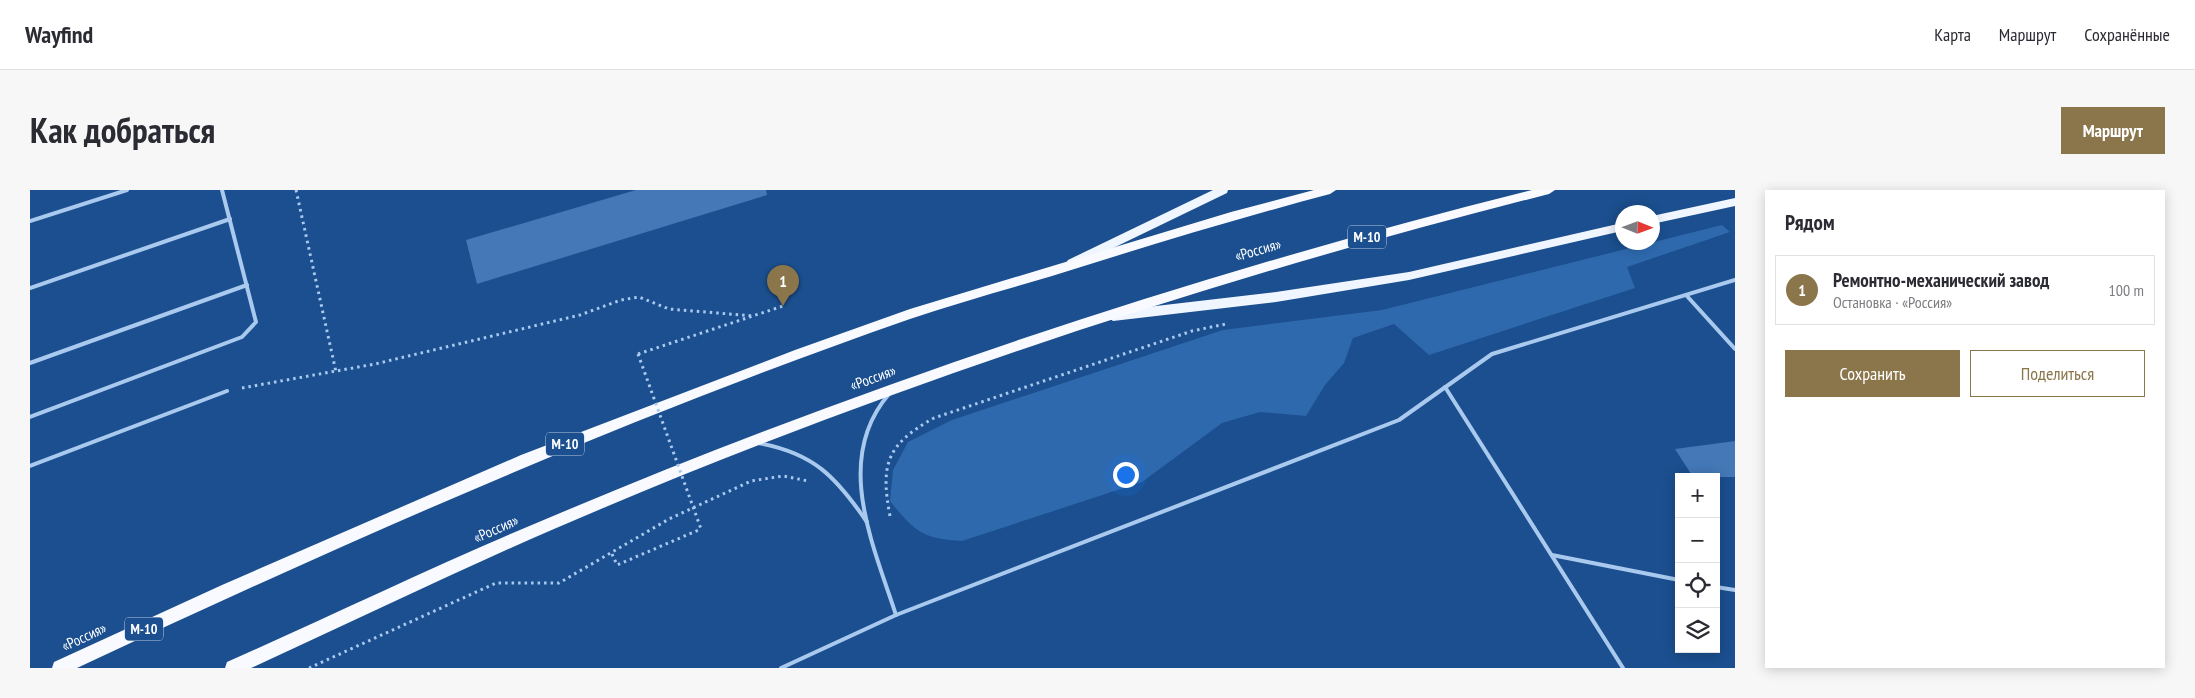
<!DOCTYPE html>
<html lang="ru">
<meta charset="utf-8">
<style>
:root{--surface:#fff;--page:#f7f7f7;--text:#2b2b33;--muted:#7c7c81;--line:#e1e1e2;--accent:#8a764a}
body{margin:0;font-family:"PT Sans Narrow",sans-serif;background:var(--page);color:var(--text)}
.controls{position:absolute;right:15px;bottom:15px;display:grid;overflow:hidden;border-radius:0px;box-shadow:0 2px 12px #0003}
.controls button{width:45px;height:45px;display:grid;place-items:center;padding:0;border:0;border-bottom:1px solid var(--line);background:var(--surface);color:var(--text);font:25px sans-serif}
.compass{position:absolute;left:1585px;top:15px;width:45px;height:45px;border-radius:50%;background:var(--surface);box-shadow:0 2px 12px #0003;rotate:91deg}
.you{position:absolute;left:1095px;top:284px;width:18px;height:18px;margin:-12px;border:4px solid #fff;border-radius:50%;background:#1a73e8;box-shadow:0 0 0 8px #1a73e833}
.badge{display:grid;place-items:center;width:32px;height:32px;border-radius:50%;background:var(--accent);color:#fff;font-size:16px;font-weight:700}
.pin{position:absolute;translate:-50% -41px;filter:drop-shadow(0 1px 2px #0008)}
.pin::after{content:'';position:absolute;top:26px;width:18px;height:15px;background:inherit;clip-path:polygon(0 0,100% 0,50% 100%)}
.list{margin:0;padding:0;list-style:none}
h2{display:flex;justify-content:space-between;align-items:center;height:65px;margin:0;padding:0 20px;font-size:21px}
h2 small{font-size:16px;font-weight:400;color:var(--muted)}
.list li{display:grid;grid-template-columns:32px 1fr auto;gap:15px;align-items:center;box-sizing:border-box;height:70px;margin:0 10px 10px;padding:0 10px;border:1px solid var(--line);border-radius:0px}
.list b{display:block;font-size:19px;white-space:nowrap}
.list p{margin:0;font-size:16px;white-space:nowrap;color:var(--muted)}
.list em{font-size:16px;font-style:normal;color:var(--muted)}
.actions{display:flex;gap:10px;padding:15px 20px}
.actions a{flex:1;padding:11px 0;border:1px solid var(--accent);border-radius:0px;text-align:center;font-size:18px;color:var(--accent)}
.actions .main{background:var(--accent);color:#fff}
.icon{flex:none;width:28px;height:28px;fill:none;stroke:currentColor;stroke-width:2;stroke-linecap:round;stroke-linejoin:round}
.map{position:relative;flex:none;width:1705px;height:478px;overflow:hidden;border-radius:0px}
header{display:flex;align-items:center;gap:30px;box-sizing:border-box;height:70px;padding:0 25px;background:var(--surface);border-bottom:1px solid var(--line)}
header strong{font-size:24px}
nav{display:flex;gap:28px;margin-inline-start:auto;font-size:18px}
.intro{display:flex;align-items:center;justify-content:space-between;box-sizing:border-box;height:120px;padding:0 30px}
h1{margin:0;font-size:35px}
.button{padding:12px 22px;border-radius:0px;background:var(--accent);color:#fff;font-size:18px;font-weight:700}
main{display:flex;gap:30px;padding:0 30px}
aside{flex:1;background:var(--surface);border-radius:0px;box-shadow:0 2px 12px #0003}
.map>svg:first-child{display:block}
.green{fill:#2e69ad}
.building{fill:#4478b7}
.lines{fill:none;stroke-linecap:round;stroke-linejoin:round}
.path{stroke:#a9c9ee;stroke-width:3;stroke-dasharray:2.5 4;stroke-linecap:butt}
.service{stroke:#a9c9ee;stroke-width:4}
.primary{fill:#f0f6ff;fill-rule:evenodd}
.trunk{fill:#f8faff;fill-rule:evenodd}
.path-bridge{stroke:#a9c9ee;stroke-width:3;stroke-dasharray:2.5 4;stroke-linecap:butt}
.labels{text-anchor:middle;stroke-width:4;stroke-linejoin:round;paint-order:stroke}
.shield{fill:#1b4f8f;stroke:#bbcadd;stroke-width:1}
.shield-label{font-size:14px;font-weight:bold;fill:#fff}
.street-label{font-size:15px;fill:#fff;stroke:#1b4f8f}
</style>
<header>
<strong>Wayfind</strong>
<nav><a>Карта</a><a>Маршрут</a><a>Сохранённые</a></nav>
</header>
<div class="intro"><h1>Как добраться</h1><a class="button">Маршрут</a></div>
<main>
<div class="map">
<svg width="1705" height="478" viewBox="0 0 1705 478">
<rect width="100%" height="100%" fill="#1b4f8f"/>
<path class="green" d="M1692 35 1700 42 1597 77 1605 98 1399 165 1364 134 1323 148 1314 173 1295 195 1276 226 1230 222 1192 233 1112 292 932 351C893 349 884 341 860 311L863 280 878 252 922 230 1193 140 1352 120Z"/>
<g class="building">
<polygon points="606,0 736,0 737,5 447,94 436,50"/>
<polygon points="1705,251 1705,287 1663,287 1645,259"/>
</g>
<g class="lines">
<g class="path">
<polyline points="266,0 306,182"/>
<polyline points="608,164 753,116"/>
<polyline points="212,198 345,174 550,125 591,110 609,107 639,119 724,126"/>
<path d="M860 326C850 274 857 254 904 228L1162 141 1196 134"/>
<polyline points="582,364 587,375 671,339"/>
<polyline points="279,478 466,393 529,393 639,329 721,291 753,286 778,291"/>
</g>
<g class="service">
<polyline points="0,31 97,0"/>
<polyline points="0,98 200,29"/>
<polyline points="1656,105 1705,159"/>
<polyline points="0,173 217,95"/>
<polyline points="1415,197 1593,478"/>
<path d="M859 204C803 269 843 354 866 425"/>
<polyline points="0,227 212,147 226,132 192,0"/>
<path d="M728 253C784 263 806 287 837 332"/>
<polyline points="0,276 197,201"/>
<polyline points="1522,365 1649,390"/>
<polyline points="1686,397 1705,400"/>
<polyline points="751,478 866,425 1369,230 1462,164 1705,90"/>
</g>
<g class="primary">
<polygon points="1183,0 1198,0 1197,3 1046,76 1042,77 1036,73 1038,70"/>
<polygon points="1705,8 1705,16 1622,34 1622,26"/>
<polygon points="1592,33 1592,41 1379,90 1246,112 1083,131 1077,126 1083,121 1246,102 1379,82"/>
</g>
<g class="trunk">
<path d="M1284 0H1306L1300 4C1206 29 1114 57 1022 86 975 100 927 113 880 129 596 228 320 350 47 478H22L24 472 192 395 491 265 765 160 880 119 1201 22Z"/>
<path d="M1502 0H1525L1519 4C1180 90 846 200 524 339 422 383 322 432 221 478H195L197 472C303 425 408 374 516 329 835 194 1165 84 1502 0Z"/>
</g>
<polyline class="path-bridge" points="608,164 671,339"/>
</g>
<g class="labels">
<g class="shield">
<rect x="1318" y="35.5" width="38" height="23" rx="4"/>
<rect x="516" y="242.5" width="38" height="23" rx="4"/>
<rect x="95" y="427.5" width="38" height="23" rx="4"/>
</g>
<g class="shield-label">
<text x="1337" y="52">М-10</text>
<text x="535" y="259">М-10</text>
<text x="114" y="444">М-10</text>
</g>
<g class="street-label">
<text transform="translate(1228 60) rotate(-16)" y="5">«Россия»</text>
<text transform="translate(843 188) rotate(-20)" y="5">«Россия»</text>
<text transform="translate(466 339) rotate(-24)" y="5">«Россия»</text>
<text transform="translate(54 447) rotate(-25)" y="5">«Россия»</text>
</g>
</g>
</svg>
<div class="controls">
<button>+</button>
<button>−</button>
<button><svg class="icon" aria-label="locate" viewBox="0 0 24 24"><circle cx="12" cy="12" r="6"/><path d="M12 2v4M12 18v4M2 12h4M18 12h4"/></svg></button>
<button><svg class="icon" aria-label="layers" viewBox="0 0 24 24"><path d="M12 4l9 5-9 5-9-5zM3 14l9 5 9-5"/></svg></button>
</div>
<svg class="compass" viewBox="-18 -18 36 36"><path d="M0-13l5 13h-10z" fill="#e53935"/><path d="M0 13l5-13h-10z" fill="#7c7c81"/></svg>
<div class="you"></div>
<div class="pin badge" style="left:753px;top:116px">1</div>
</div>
<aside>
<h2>Рядом<small></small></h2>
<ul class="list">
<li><span class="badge">1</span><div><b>Ремонтно-механический завод</b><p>Остановка · «Россия»</p></div><em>100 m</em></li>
</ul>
<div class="actions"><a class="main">Сохранить</a><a>Поделиться</a></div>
</aside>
</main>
